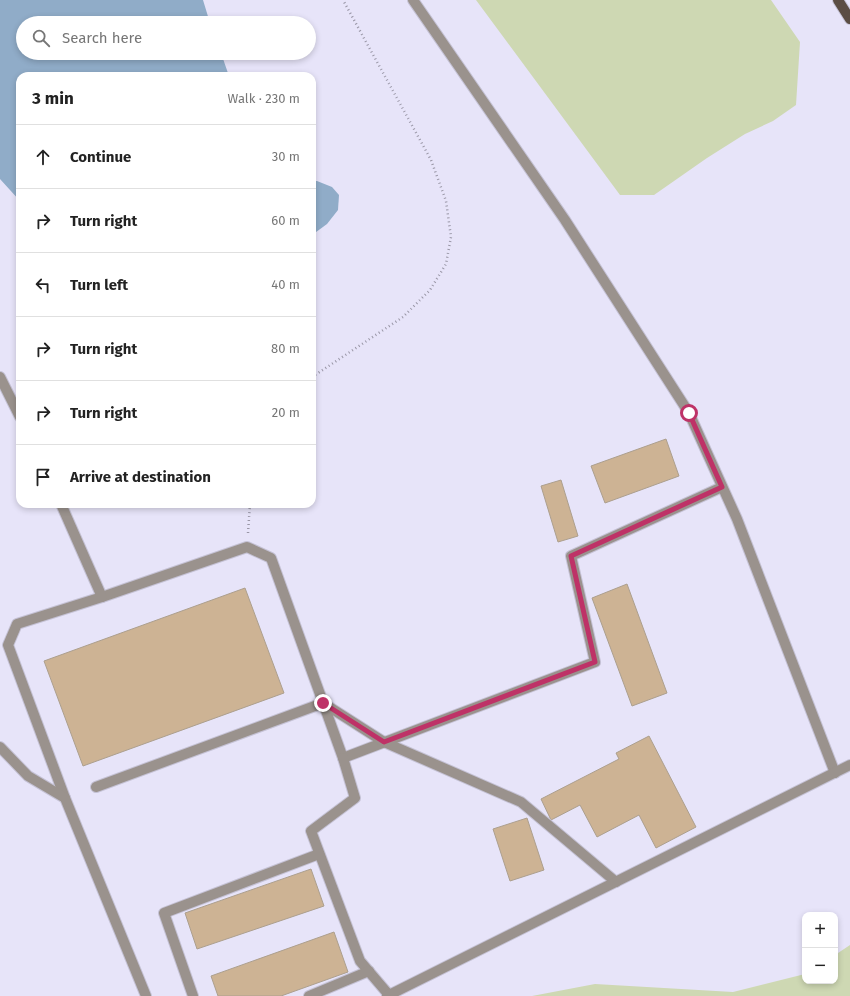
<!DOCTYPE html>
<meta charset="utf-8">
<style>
:root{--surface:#fff;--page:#f2f2f2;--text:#222;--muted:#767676;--line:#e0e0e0}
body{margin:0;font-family:"Fira Sans",sans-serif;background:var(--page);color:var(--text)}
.controls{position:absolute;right:12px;bottom:12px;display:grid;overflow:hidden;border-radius:8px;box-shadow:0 2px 6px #0003}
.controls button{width:36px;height:36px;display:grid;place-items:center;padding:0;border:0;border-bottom:1px solid var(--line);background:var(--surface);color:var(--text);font:20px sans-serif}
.stop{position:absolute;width:12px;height:12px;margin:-9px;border:3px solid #be3267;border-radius:50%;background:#fff}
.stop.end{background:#be3267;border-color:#fff;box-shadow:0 1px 4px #0008}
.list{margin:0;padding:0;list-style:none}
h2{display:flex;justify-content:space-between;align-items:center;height:52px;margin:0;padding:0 16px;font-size:17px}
h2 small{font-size:13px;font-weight:400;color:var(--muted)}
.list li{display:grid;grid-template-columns:26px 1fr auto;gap:12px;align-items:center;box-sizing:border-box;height:64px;padding:0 16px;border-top:1px solid var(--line)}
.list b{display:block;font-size:15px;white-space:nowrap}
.list em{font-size:13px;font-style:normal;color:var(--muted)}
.icon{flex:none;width:22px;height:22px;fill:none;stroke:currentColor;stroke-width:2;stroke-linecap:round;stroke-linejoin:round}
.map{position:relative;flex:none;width:850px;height:996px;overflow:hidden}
.search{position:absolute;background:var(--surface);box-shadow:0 2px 6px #0003;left:16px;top:16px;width:300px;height:44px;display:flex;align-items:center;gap:10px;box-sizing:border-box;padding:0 14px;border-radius:22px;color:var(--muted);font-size:15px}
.panel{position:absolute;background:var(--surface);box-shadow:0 2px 6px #0003;left:16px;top:72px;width:300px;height:436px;border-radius:12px}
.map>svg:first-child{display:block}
.green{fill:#ced8b3}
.water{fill:#90acc8}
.building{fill:#cdb394;stroke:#ac9f8e}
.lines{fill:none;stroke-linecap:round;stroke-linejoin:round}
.service-casing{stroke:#c5c2d5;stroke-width:12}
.minor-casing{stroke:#c5c2d5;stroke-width:12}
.primary-casing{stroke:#c5c2d5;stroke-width:12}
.path{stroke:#9a97a7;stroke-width:2.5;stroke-dasharray:1 3;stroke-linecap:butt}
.service{stroke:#9a928d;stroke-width:10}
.minor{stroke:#9a928d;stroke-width:10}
.primary{stroke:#5b4d44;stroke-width:10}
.route{stroke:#be3267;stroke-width:5}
</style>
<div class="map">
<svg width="850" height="996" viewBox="0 0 850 996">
<rect width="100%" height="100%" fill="#e7e4f9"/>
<g class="green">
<polygon points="476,0 771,0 800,42 796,105 773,121 745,134 707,158 654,195 620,195"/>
<polygon points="850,945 850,996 532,996 595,984 733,992 805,974 805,981 835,981 835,955"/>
</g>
<g class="water">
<polygon points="0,0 203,0 210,23 23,23 23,53 221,53 229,76 20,76 20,201 0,179"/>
<polygon points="312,181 317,181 332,187 339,195 338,210 327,224 312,235"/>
</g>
<g class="building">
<polygon points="666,439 679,476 605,503 591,466"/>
<polygon points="561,480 578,536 558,542 541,486"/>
<polygon points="627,584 667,693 632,706 592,598"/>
<polygon points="245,588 284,693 83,766 44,661"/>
<polygon points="649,736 696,827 656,848 639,815 597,837 580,805 551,820 541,799 619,759 616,753"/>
<polygon points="527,818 544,870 510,881 493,829"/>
<polygon points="311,869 324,906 197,949 185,913"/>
<polygon points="334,932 348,972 281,996 218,996 211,976"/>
</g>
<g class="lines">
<g class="service-casing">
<g id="service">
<polyline points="413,0 565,220 689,413 737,519 835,773"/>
<polyline points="102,597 247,547 271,558 343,758 595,662 571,556 722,487"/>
<polyline points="343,758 355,798 311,831 360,961 389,995"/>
<polyline points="96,787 323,703 384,742 521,802 616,882"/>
<polyline points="193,996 164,913 319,854"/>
<polyline points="309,996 369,971"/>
</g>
</g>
<g class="minor-casing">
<g id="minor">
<polyline points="0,377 20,417"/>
<polyline points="61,504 102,597 17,624 8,645 65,798"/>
<polyline points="0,747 28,776 65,798 146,996"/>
<polyline points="387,996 850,765"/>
</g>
</g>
<g class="primary-casing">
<polyline id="primary" points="838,0 850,19"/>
</g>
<g class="path">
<polyline points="312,377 403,317 430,290 446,264 451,237 446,201 431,160 343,0"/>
<polyline points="248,533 250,504"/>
</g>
<use href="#service" class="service"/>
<use href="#minor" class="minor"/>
<use href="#primary" class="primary"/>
</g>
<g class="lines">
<polyline class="route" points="323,703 384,742 595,662 571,556 722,487 689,413"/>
</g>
</svg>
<div class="controls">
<button>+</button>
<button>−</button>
</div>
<div class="stop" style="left:689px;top:413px"></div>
<div class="stop end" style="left:323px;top:703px"></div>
<div class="search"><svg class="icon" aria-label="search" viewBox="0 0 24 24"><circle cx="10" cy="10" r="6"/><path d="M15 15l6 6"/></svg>Search here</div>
<section class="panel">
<h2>3 min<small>Walk · 230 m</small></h2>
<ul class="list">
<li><svg class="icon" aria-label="ahead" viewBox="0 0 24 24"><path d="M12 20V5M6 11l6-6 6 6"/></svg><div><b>Continue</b></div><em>30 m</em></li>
<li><svg class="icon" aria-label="right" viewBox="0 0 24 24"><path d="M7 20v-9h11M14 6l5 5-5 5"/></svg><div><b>Turn right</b></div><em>60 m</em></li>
<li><svg class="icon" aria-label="left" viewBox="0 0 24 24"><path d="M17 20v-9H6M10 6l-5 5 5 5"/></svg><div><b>Turn left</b></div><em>40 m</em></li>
<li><svg class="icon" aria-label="right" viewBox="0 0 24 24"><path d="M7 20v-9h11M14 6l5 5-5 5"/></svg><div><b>Turn right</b></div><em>80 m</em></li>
<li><svg class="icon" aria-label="right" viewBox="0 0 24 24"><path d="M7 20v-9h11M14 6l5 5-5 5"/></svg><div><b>Turn right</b></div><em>20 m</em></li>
<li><svg class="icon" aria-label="arrive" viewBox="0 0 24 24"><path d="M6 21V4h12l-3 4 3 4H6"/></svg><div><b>Arrive at destination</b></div></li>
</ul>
</section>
</div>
